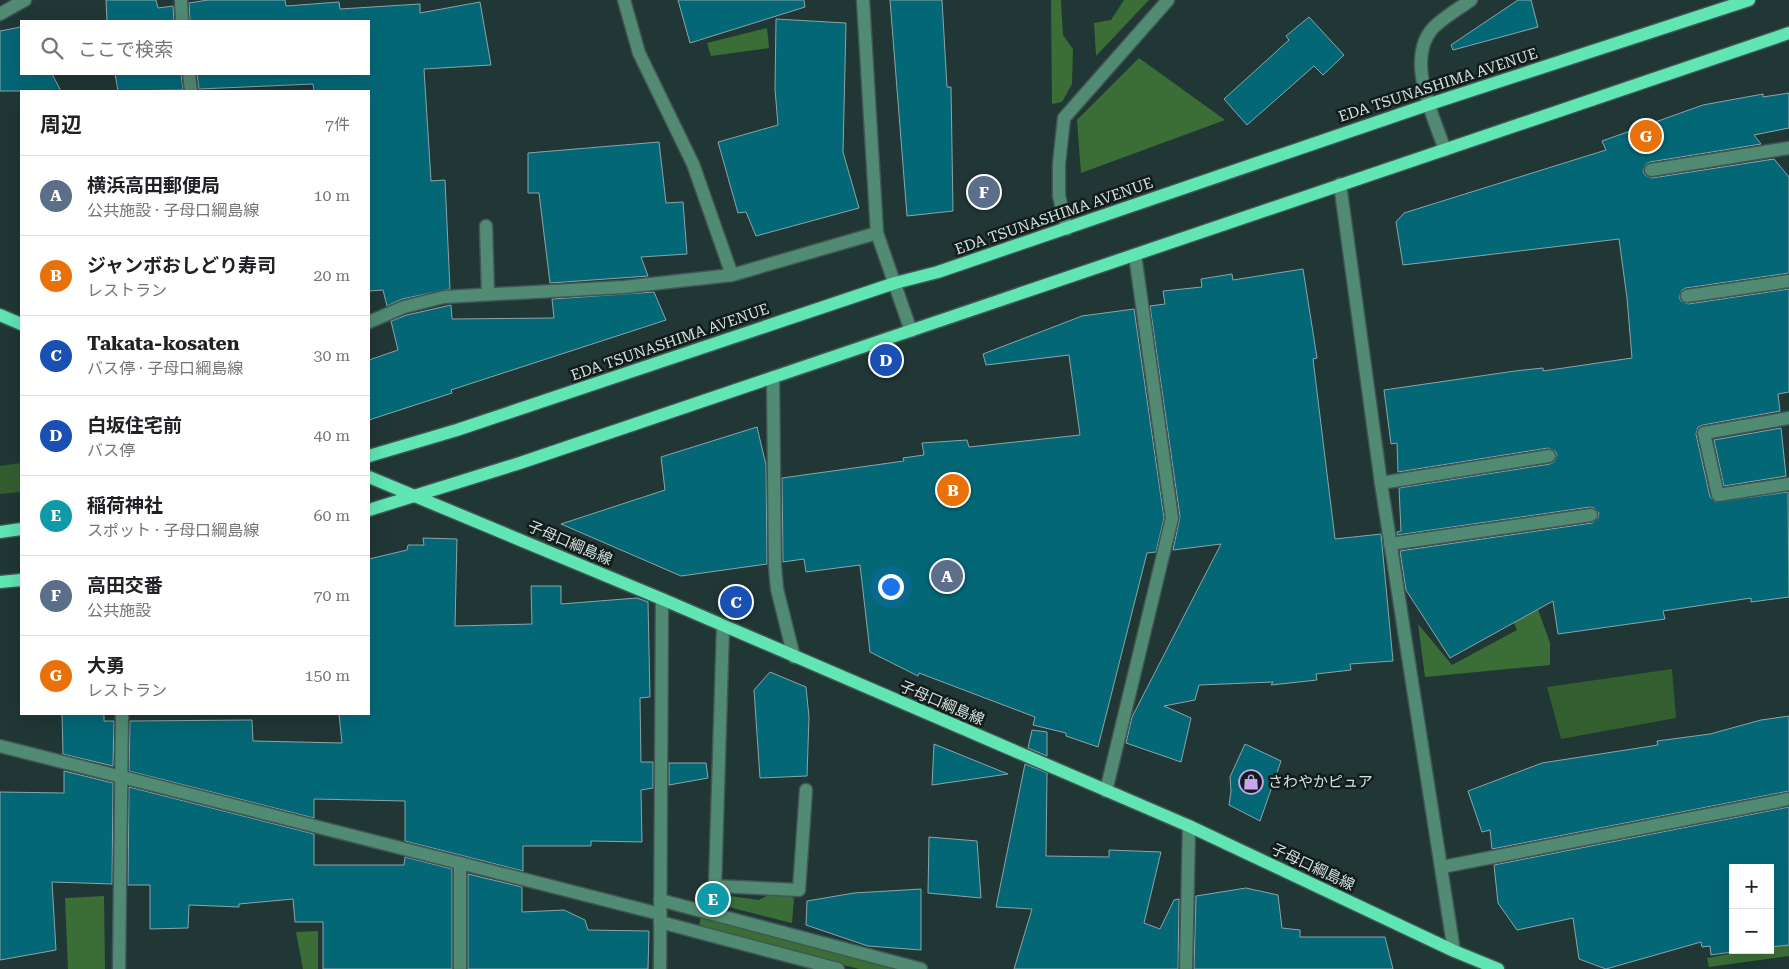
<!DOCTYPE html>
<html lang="ja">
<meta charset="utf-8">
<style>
:root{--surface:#fff;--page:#f2f2f2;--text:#202124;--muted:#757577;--line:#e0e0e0;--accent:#1a73e8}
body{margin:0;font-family:"Roboto Serif","Noto Sans JP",serif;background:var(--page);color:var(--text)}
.controls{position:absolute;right:15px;bottom:15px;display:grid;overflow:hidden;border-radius:0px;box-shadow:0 5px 20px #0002}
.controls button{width:45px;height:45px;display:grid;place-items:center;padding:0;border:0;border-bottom:1px solid var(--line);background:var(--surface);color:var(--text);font:25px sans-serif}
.you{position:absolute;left:890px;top:586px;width:18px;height:18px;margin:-12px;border:4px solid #fff;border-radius:50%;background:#1a73e8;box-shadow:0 0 0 8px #1a73e833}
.badge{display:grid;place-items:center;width:32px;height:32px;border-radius:50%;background:var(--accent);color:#fff;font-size:16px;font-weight:700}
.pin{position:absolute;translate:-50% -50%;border:2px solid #fff;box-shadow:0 1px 5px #0006}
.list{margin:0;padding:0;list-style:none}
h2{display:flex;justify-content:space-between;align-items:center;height:65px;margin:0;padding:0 20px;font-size:21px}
h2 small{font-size:16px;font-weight:400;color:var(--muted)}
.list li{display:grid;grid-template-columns:32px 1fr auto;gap:15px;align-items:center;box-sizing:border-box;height:80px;padding:0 20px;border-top:1px solid var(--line)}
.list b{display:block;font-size:19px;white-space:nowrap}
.list p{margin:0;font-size:16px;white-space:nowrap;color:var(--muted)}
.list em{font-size:16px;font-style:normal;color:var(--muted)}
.icon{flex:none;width:28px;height:28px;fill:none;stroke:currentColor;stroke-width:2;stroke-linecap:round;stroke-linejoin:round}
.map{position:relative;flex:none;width:1789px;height:969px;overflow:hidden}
.search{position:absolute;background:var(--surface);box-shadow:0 5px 20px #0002;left:20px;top:20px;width:350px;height:55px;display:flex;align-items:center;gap:12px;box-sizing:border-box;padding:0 18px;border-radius:0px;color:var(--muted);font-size:19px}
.panel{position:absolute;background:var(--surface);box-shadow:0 5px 20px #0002;left:20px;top:90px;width:350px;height:625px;border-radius:0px}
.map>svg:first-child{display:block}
.green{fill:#335e2f}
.forest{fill:#3b6e37}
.building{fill:#046776;stroke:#8ba5aa}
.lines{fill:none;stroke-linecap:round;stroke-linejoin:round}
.minor-casing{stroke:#405654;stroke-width:15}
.major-casing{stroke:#405654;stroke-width:15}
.minor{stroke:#518b73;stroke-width:12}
.major{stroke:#60e5b3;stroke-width:12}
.labels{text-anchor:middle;stroke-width:5;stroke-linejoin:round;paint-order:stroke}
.street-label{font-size:15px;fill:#d4e2e0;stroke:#121c1b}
.poi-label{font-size:15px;fill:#d4e2e0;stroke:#121c1b;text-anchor:start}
</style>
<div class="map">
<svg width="1789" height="969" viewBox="0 0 1789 969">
<rect width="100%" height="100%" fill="#203735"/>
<g class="green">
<polygon points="21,463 21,492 0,494 0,466"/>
<polygon points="1672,669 1676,718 1561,739 1547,687"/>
</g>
<g class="forest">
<polygon points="1051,0 1061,0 1063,35 1073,49 1072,84 1062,102 1052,104"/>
<polygon points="1124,0 1149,0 1096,56 1094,23 1111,20"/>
<polygon points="767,28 769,48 711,56 707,43"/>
<polygon points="1139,58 1225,120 1081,173 1077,120"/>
<polygon points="1534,598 1550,643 1550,665 1425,677 1418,624 1452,665 1517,630 1507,608"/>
<polygon points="774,892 794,898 792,923 709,902 715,894 759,900"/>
<polygon points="104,896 105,969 68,969 65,898"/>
<polygon points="1789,913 1789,956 1709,967 1707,958 1751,950 1770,950"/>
<polygon points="701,916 901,969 859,969 699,927"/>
<polygon points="318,931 318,969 303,969 296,932"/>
</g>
<g class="building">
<polygon points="106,0 156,0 158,8 173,6 174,21 107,21"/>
<polygon points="208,0 285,0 286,6 339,2 340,9 420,4 420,13 480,2 491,65 424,69 431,181 445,180 450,289 402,299 387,306 383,290 369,291 369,91 314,91 313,84 199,89 197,74 369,74 369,21 190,21 189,3"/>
<polygon points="678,0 804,0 805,7 690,43"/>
<polygon points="890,0 942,0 947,87 951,87 953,211 907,216"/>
<polygon points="1518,0 1531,0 1538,27 1453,50 1451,45"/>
<polygon points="1309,17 1344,55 1323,75 1314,66 1247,125 1224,99 1289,40 1286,36"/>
<polygon points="776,19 846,23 843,152 859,208 756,236 746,212 738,213 718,142 778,125 775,89"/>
<polygon points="21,27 21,74 52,74 61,91 0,91 0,31"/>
<polygon points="115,74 181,74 183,90 118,91"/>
<polygon points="1789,93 1789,128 1754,135 1761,144 1650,162 1646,164 1643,171 1645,175 1652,178 1774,159 1789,177 1789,273 1686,288 1682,290 1679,297 1681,301 1688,304 1789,289 1789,392 1778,394 1780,411 1703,425 1698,427 1696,434 1710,497 1715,502 1788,492 1789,597 1751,602 1751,598 1663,611 1665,619 1558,634 1553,601 1450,658 1406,590 1400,551 1592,523 1598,518 1599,513 1594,508 1590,507 1397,535 1397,532 1401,531 1399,488 1550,464 1554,462 1557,455 1555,451 1548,448 1398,472 1397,443 1391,444 1384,390 1515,371 1543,368 1543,371 1632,358 1627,298 1619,239 1403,265 1396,222 1404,213 1606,150 1602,141 1703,105 1763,94 1763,97"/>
<polygon points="659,142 666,203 683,202 687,254 641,257 648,276 550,283 539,193 528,193 528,153"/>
<polygon points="1303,269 1317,358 1313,359 1335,539 1381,534 1393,661 1350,664 1351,670 1316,674 1317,680 1271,685 1273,682 1199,685 1195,700 1164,706 1191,718 1181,762 1126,743 1132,717 1221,544 1173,550 1180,517 1150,306 1165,304 1163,291 1202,287 1201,279 1232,274 1233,280"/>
<polygon points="654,292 666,320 451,390 452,393 369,420 369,360 398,350 391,321 407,315 451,305 452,319 554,318 552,299"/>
<polygon points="1134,309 1164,518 1156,552 1147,553 1098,747 1066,736 1066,733 1033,725 1035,717 919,673 918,676 870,652 860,565 806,572 804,559 783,562 782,478 904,461 903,458 924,455 922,443 967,440 969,447 1080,435 1069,355 986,365 983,354 1082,316"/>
<polygon points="757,427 766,465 767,564 681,576 561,524 665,490 661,457"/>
<polygon points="1781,428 1786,476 1724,486 1714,440"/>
<polygon points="423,538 457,539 455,626 532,624 531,586 561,586 561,604 637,598 648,602 650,697 640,698 641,762 653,762 653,788 641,790 642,842 591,841 591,846 523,846 523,871 405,841 405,801 314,799 314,818 129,771 130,721 252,720 253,741 342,743 339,714 369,714 369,559 407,550 408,545 424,545"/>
<polygon points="770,672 806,687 809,717 807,776 760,778 754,690"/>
<polygon points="62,714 104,714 104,721 114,721 113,766 63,754"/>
<polygon points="1789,716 1789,791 1492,849 1490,830 1482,832 1468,791 1542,763 1658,745 1657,741 1710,734 1761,720"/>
<polygon points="1032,730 1047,732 1047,756 1028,748"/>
<polygon points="934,744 1008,774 932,785"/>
<polygon points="1245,744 1281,761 1260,821 1229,805 1231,791 1230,777"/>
<polygon points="669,763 706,763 708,778 669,785"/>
<polygon points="1025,764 1047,773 1046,856 1109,857 1109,850 1161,852 1144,923 1160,929 1174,900 1179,899 1178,969 1014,969 1032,909 996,907"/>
<polygon points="64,771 113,783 112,884 52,882 56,950 0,960 0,792 64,793"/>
<polygon points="129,787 314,834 314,865 404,865 405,857 452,869 452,969 323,969 323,922 295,922 293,899 239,904 239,907 189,905 188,928 150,929 150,885 128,885"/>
<polygon points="1789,807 1789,945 1770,947 1770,868 1733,868 1733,950 1746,950 1711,955 1710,946 1702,947 1701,942 1606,969 1579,959 1573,918 1517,930 1498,903 1494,865"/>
<polygon points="929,837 977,841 981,898 928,893"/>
<polygon points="468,874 522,887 522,912 564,910 585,920 588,930 649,931 648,969 468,969"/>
<polygon points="1246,888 1278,895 1282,928 1300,930 1300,937 1385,937 1393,969 1194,969 1196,896"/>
<polygon points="921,889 921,950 868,946 806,925 807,901 854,893"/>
</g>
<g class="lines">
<g class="minor-casing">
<g id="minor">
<polyline points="181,0 182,21"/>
<polyline points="624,0 639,53 693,164 732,275"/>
<polyline points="863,0 877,233 911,331"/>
<polyline points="0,14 25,0"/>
<polyline points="189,74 191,91"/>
<path d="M1445 150C1433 115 1405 59 1433 28 1444 17 1458 9 1471 0"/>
<polyline points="1651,170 1789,148"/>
<polyline points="1340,184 1381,483 1454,951"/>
<polyline points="486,226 488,293"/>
<polyline points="1067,229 1059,196 1059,164 1064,118 1168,0"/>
<polyline points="1687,296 1789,281"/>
<polyline points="369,322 404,307 444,297 624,287 732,275 877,233"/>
<polyline points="773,377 775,566 777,589 794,657"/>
<polyline points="1789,418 1704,433 1718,495 1789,484"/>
<polyline points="1381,483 1549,456"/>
<polyline points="1390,544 1591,515"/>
<polyline points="723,626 715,886 799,890 806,790"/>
<polyline points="0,746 660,914"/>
<polyline points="1106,791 1172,518 1135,255"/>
<polyline points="460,863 460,969"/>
<polyline points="1442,867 1789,799"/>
<polyline points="660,900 921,969"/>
<polyline points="660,922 838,969"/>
<polyline points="119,969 122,714"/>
<polyline points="660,969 662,599"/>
<polyline points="1186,969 1189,826"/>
</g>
</g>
<g class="major-casing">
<g id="major">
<polyline points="0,315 21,324"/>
<polyline points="369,456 457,430 895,283 938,272 1430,104 1749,0"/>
<polyline points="369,477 662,599 1189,826 1454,951 1498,969"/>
<polyline points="369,510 520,463 1789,33"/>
<polyline points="0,532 21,529"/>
<polyline points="0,582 21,580"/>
</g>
</g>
<use href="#minor" class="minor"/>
<use href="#major" class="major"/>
</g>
<defs>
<g id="shop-ring" transform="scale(1.25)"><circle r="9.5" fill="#121c1b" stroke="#c8a5ee" stroke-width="1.5"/><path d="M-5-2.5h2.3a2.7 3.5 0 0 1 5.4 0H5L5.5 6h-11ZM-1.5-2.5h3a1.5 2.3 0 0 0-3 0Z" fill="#c8a5ee"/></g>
</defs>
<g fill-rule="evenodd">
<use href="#shop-ring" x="1251" y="782"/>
</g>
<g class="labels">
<g class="street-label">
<text transform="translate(1438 85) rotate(-18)" y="5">EDA TSUNASHIMA AVENUE</text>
<text transform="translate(1054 216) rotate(-19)" y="5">EDA TSUNASHIMA AVENUE</text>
<text transform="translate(670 342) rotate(-19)" y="5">EDA TSUNASHIMA AVENUE</text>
<text transform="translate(570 543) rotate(23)" y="5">子母口綱島線</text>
<text transform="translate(942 703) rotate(23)" y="5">子母口綱島線</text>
<text transform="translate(1313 867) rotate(25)" y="5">子母口綱島線</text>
</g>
<g class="poi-label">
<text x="1268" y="787">さわやかピュア</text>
</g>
</g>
</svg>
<div class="controls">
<button>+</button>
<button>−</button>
</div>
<div class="you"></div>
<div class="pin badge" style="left:947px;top:576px;background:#5c6f8a">A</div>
<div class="pin badge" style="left:953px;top:490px;background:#e8710a">B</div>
<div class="pin badge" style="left:736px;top:602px;background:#1a4fb4">C</div>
<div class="pin badge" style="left:886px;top:360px;background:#1a4fb4">D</div>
<div class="pin badge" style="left:713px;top:899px;background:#0f9aa8">E</div>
<div class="pin badge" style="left:984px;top:192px;background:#5c6f8a">F</div>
<div class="pin badge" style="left:1646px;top:136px;background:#e8710a">G</div>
<div class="search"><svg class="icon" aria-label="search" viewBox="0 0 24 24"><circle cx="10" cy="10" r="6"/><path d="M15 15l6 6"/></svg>ここで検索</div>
<section class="panel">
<h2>周辺<small>7件</small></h2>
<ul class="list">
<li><span class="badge" style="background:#5c6f8a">A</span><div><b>横浜高田郵便局</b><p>公共施設 · 子母口綱島線</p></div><em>10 m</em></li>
<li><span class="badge" style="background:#e8710a">B</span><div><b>ジャンボおしどり寿司</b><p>レストラン</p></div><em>20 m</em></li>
<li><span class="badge" style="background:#1a4fb4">C</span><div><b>Takata-kosaten</b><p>バス停 · 子母口綱島線</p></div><em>30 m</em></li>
<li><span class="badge" style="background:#1a4fb4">D</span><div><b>白坂住宅前</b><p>バス停</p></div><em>40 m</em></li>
<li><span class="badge" style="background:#0f9aa8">E</span><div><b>稲荷神社</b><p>スポット · 子母口綱島線</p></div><em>60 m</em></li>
<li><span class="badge" style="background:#5c6f8a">F</span><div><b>高田交番</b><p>公共施設</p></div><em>70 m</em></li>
<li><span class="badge" style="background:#e8710a">G</span><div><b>大勇</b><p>レストラン</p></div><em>150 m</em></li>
</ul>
</section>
</div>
